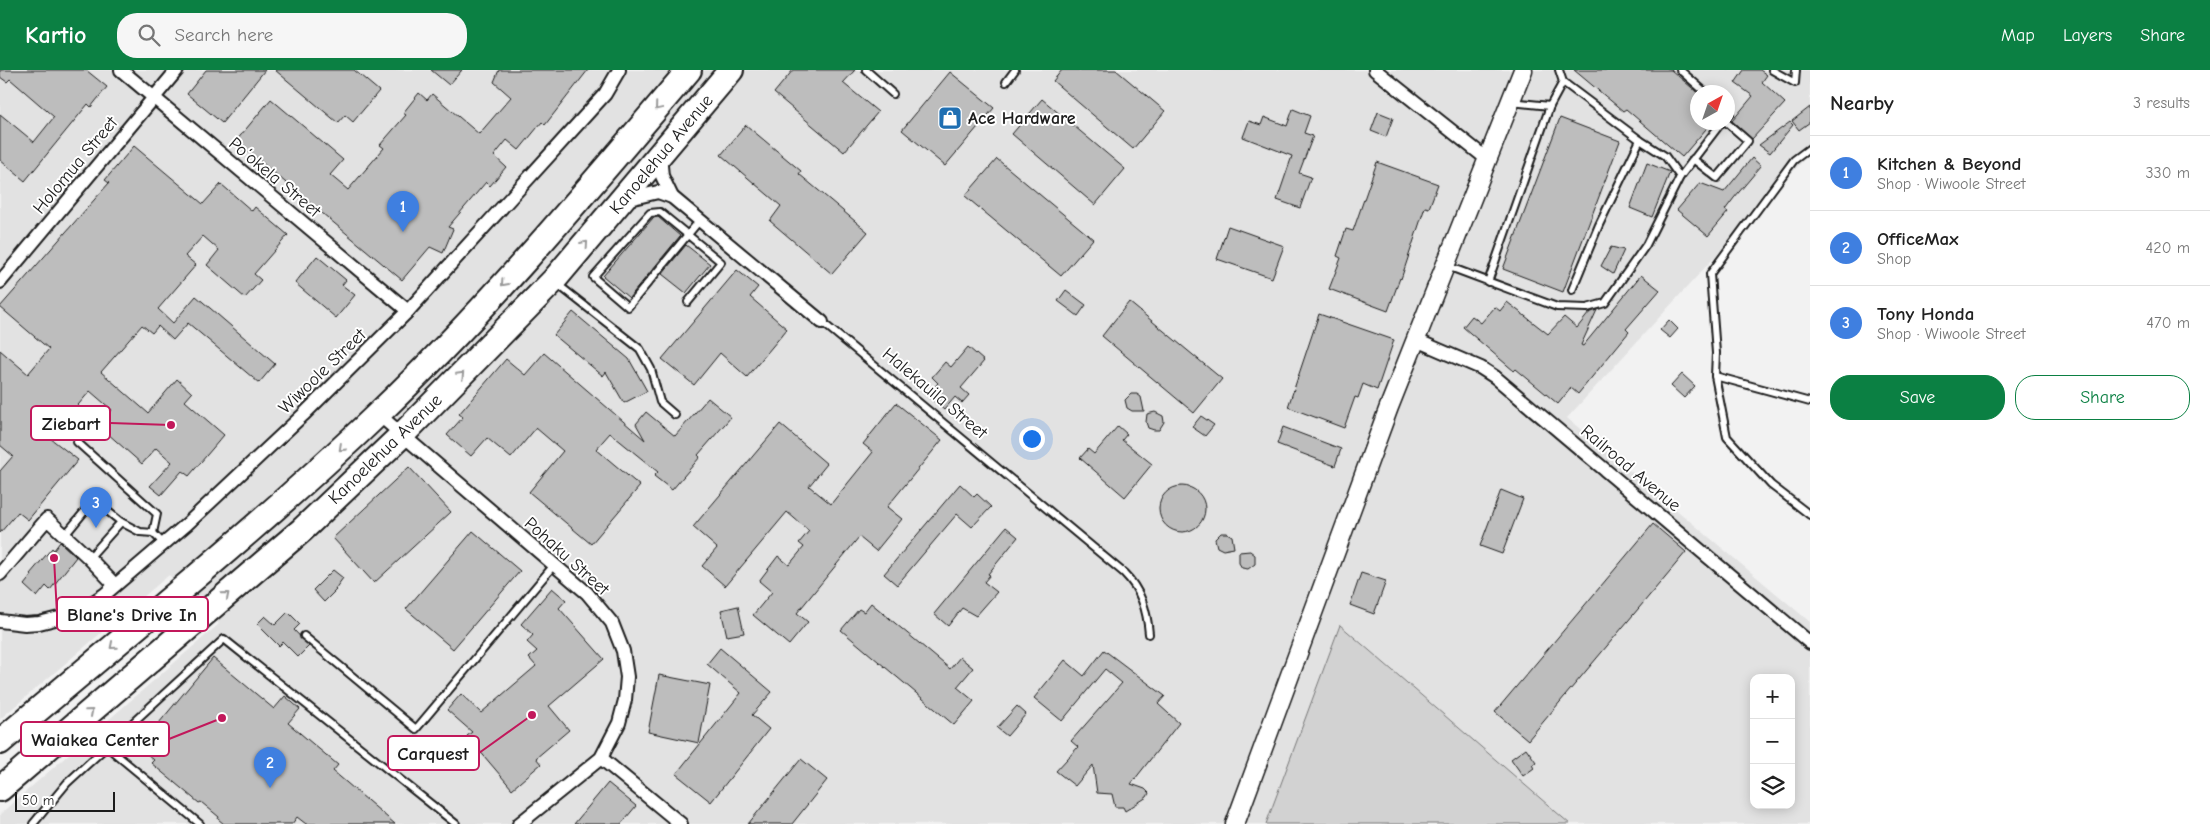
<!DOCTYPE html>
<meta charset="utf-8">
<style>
:root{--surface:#fff;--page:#f6f6f6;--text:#222;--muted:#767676;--line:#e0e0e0;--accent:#0b8043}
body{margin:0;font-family:"Comic Neue",sans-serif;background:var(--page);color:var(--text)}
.controls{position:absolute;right:15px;bottom:15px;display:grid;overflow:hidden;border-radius:10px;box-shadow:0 2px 12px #0003}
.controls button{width:45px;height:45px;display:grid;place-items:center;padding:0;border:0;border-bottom:1px solid var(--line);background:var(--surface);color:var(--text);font:25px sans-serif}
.compass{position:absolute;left:1690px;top:15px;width:45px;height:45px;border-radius:50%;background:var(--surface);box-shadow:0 2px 12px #0003;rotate:40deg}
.scale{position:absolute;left:15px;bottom:12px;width:100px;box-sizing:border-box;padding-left:5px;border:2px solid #1c1c1c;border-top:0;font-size:14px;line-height:18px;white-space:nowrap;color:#1c1c1c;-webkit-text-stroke:4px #fff;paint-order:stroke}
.you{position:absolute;left:1031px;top:368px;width:18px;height:18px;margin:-12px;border:4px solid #fff;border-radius:50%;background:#1a73e8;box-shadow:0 0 0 8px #1a73e833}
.badge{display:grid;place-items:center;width:32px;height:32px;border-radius:50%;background:var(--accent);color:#fff;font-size:16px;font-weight:700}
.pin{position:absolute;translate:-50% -41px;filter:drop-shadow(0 1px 2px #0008)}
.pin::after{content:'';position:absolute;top:26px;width:18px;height:15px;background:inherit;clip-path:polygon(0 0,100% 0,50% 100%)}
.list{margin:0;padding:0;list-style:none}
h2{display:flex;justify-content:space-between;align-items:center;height:65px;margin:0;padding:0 20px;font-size:21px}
h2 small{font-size:16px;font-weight:400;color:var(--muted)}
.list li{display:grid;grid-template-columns:32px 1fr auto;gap:15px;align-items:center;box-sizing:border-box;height:75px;padding:0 20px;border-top:1px solid var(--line)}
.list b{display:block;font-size:19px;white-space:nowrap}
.list p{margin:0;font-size:16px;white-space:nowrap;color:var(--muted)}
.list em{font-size:16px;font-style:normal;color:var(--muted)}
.actions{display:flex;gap:10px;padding:15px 20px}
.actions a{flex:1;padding:11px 0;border:1px solid var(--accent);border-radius:20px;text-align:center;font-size:18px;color:var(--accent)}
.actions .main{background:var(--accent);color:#fff}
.icon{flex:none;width:28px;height:28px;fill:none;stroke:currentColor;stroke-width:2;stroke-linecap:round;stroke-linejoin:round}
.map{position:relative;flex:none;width:1810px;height:754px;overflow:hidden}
header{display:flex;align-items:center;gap:30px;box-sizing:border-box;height:70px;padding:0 25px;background:var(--accent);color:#fff}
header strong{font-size:24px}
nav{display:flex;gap:28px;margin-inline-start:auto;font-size:18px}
.search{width:350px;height:45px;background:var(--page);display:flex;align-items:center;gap:12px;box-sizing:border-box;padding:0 18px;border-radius:20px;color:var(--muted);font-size:19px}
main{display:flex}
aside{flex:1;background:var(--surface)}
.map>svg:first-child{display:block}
.built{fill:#e2e2e2;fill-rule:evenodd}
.green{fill:#d2d2d2;stroke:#777}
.building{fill:#bdbdbd;stroke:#1c1c1c}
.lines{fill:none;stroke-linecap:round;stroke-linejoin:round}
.lane-casing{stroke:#1c1c1c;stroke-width:10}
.street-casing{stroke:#1c1c1c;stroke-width:16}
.secondary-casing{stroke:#1c1c1c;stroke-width:21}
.highway-casing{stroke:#1c1c1c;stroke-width:28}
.lane{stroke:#fff;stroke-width:6}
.street{stroke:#fff;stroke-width:12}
.secondary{stroke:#fff;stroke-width:18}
.highway{stroke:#fff;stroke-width:24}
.oneway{stroke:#999}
.labels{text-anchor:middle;stroke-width:4;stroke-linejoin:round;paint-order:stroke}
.poi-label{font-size:18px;font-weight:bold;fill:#1c1c1c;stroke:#fff;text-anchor:start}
.street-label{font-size:18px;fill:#1c1c1c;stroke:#fff}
.leader{fill:none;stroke:#c2185b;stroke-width:2}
.callout-dot{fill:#c2185b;stroke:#fff;stroke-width:2}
.callout{fill:#fff;stroke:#c2185b;stroke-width:2}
.callout-label{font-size:19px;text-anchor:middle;font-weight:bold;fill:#1c1c1c}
</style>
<header>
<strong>Kartio</strong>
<div class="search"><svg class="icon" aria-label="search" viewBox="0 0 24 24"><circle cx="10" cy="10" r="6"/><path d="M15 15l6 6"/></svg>Search here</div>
<nav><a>Map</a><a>Layers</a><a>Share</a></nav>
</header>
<main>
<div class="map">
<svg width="1810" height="754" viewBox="0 0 1810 754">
<rect width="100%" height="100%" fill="#f2f2f2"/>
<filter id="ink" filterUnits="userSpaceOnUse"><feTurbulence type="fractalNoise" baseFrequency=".02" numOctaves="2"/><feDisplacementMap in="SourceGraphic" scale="10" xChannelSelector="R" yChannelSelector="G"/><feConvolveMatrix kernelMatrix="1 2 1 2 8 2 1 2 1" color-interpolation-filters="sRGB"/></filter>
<g filter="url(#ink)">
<path class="built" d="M0 0H1810V83L1567 348 1810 552V754H1570L1340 556 1266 754H0V744L219 554 169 505 0 649ZM1698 22H1728V52H1698ZM1754 608H1791V735H1754Z"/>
<polygon class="green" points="1340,555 1570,754 1266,754"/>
<g class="building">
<polygon points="0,0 86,0 107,17 91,37 88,34 25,111 0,90 0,44 34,72 54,47 10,9 7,12 0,7"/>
<polygon points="206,0 265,0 222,53 187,24"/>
<polygon points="275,0 354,0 379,21 353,52 345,45 338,53"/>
<polygon points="431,0 462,0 449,15"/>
<polygon points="499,0 588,0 545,55 542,52 519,80 507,70 494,86 506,97 490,116 486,112 448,157 453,159 443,183 430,177 402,210 236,71 271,29 343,90 330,105 348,120 384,78 380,75 406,45 403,43 419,23 427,30 432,24 479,64 511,27 494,12"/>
<polygon points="793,0 855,0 843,13 878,42 844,82 774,23"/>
<polygon points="1062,0 1116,0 1165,41 1133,79 1053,11"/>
<polygon points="1574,0 1671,0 1698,23 1698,52 1712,52 1682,87 1626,39 1623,41"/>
<polygon points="1744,0 1760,0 1767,5 1762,12 1785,33 1752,69 1732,51 1753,26 1735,13"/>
<polygon points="950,2 994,38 945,96 902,60"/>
<polygon points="1042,29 1125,99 1095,135 1012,64"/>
<polygon points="1810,37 1810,52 1799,60 1792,51"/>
<polygon points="1293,39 1310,46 1304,63 1313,66 1299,103 1311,107 1300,138 1277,130 1292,86 1243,67 1249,51 1261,55 1264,47 1287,56"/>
<polygon points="1378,42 1393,48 1386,67 1371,61"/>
<polygon points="1560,48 1620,71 1563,222 1503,199"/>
<polygon points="1790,52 1793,55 1770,83 1759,75"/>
<polygon points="746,55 801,101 799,104 868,162 832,204 770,151 781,136 721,85"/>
<polygon points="134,76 203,134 221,114 252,141 255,137 288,165 254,204 261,210 245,228 207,195 219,180 203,166 185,186 196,195 158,239 173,253 196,226 275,294 259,313 188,253 173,270 158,256 152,263 142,255 101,302 148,343 177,309 192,323 185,331 224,365 189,406 182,401 161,425 150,416 172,392 156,378 142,394 98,355 112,340 90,321 50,368 78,390 28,450 18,442 0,463 0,401 13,386 0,375 0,280 28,304 49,279 0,237 109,113 105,110"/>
<polygon points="1752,88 1761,96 1734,128 1725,140 1728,142 1708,166 1677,140 1700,113 1724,122"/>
<polygon points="997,89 1093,169 1061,206 965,126"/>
<polygon points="1377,92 1438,114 1429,138 1425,137 1401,209 1400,208 1388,241 1329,219 1341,188 1337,186 1346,159 1353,161"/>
<polygon points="1647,93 1670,102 1652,147 1630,138"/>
<polygon points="658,147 680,166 629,228 603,206 653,148"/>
<polygon points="1228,156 1284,176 1272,208 1217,189"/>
<polygon points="686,175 710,194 686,223 662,204"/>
<polygon points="1611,177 1624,180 1613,204 1601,196"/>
<polygon points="317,186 346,210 342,215 355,225 336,248 295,213"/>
<polygon points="737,200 758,217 750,227 787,259 747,307 720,283 694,315 662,289"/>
<polygon points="1641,205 1660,220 1626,259 1629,262 1578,324 1571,318 1558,334 1516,299 1514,301 1463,257 1472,246 1481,253 1495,237 1500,241 1507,232 1548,264 1564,247 1577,258 1589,243 1597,240 1581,275 1583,276"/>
<polygon points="1066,220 1086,235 1078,246 1058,231"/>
<polygon points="1129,232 1222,309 1194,343 1102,266"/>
<polygon points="573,242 629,289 647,321 624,333 606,302 603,306 554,265"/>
<polygon points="1319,244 1394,270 1377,320 1363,314 1358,328 1355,327 1344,358 1288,337"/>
<polygon points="1669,250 1678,259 1670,268 1660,260"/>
<polygon points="968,277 984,291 961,318 969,325 962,333 955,327 944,340 927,325 938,313 932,307 945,292 951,297"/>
<polygon points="544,283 645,370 636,354 646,342 675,366 708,328 731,347 698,385 700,387 672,420 654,406 658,402 610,363 596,379 640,416 591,474 529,422 563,381 536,358 511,388 487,368 471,386 447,365 463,347 459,344 506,289 525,305"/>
<polygon points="1682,304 1695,316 1684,328 1671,316"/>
<polygon points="1131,324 1137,324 1141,327 1144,341 1132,341 1127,338 1125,330"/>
<polygon points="896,333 942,370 887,437 902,449 876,481 859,467 797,543 808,552 789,575 753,545 772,522 759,511 778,486 789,495 804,477 799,473 809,461 787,442 725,516 702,496 717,478 693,457 780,354 827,394 809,416 831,434 873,382 863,374"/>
<polygon points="1155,342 1163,346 1164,352 1159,360 1154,360 1148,358 1146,352 1147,344"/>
<polygon points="1201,346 1214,355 1205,366 1192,357"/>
<polygon points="1118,356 1127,364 1122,370 1152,394 1125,427 1080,388 1088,379 1094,384"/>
<polygon points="1283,357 1341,379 1335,396 1277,374"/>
<polygon points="409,397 451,442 374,513 333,468"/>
<polygon points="960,414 974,427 977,424 991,437 972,457 957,444 897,515 884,504"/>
<circle cx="1182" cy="439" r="23"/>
<polygon points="1501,420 1523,429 1502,484 1480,476"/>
<polygon points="1653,454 1686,482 1528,670 1495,642"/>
<polygon points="1006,457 1018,467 988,504 990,505 984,512 997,522 976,546 962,538 948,556 934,544"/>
<polygon points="473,461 520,501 453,579 406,539"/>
<polygon points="1221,463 1227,463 1232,466 1234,478 1223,480 1217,477 1215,469"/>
<polygon points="60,472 76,487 50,520 46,516 37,527 24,515 32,505 30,504 52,478 54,480"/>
<polygon points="1250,481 1255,485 1255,494 1248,499 1242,498 1239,493 1239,482"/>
<polygon points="333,500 343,508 335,519 336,520 324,532 313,520"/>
<polygon points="1361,503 1386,511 1374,544 1350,535"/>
<polygon points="552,518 566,530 559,538 604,589 549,636 569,660 536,688 541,694 512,719 467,666 472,662 447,640 461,624 481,643 536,596 529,588 537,581 527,572 533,565 521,554"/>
<polygon points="871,533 950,599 960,587 973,598 957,617 974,631 954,655 841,560 859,539 864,542"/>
<polygon points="738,536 744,563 727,566 721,540"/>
<polygon points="288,542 300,554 294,560 309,576 298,587 283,572 279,576 257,554 265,546 275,555"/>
<polygon points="720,578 772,622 752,645 769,659 711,732 676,704 741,623 707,594"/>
<polygon points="1104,580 1165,626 1158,634 1179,653 1131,714 1145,719 1149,723 1147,727 1125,741 1123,737 1115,737 1112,724 1097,723 1093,695 1075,716 1056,701 1078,677 1071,671 1122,613 1105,599 1062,651 1034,628 1065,590 1084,606"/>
<polygon points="213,588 274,639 285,626 300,639 288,653 338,695 333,701 395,754 306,754 297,747 292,754 224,754 218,749 219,747 201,732 199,733 151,693 154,690 139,677"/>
<polygon points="659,605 710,615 699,673 648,662"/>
<polygon points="1017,636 1026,644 1007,666 997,658"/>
<polygon points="1526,678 1536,692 1532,695 1534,698 1523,706 1511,689"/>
<polygon points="801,689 827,710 792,754 748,754"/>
<polygon points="608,713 636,736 621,754 574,754"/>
</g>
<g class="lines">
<g class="lane-casing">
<g id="lane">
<polyline points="866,0 893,24"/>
<polyline points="1559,0 1563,12"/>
<polyline points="1680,0 1705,22"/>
<polyline points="1772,0 1795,13 1796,0"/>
<polyline points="1006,12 1015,0"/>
<polyline points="1728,42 1730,44 1728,46"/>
<polyline points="1810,78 1794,90 1710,204 1716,283 1715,306 1727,367 1771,415 1810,445"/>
<polyline points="1693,89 1717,108 1748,71 1726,52"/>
<polyline points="1680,107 1722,52"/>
<polyline points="1447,196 1557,237 1587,238 1605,233 1646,175 1680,107 1665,86 1640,70 1563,12 1550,36 1511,32"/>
<polyline points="1488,212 1550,36"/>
<polyline points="556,213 640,279 651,299 660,332 675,345"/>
<polyline points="1572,220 1599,155 1640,70"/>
<polyline points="688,232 721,192 660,142 650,143 593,207 628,237 700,150"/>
<path d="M822 252 1124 503C1141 520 1147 540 1149 564"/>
<polyline points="1715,306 1810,332"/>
<polyline points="77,372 157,444 153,463"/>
<polyline points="65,465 94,430 121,452 140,462 153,463 164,474"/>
<polyline points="89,488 121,452"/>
<polyline points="304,566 416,659 554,495"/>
<polyline points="106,676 200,754"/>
<polyline points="33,754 67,713 224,569 456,754"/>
</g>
</g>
<g class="street-casing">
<g id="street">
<polyline points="121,0 408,241"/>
<polyline points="1375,0 1487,89"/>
<polyline points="660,85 662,106 672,127"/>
<polyline points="625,130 658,122 672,127 822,252"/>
<polyline points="0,212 177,0"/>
<polyline points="1416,270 1481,298 1495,307 1810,573"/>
<polyline points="378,344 587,523 612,553 623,581 627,607 625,630 619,653 601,688 519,754"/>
<polyline points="0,504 47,449 89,488 115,515"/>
<polyline points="0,551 25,554 39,553 67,546 80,541 104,525 187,454 303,345 408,241 605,24 619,0"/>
<polyline points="601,688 681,754"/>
</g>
</g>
<g class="secondary-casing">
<polyline id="secondary" points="1235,754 1389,337 1523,0"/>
</g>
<g class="highway-casing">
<g id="highway">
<path d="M0 672C127 564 257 460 377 345 489 238 589 118 689 0"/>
<polyline points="0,719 302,460 402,365 554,210 731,0"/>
</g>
</g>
<use href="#lane" class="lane"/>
<use href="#street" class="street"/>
<use href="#secondary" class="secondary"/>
<use href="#highway" class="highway"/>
</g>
<defs><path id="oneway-chevron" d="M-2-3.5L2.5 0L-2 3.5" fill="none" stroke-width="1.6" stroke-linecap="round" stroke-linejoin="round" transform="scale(1.25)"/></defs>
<g class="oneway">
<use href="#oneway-chevron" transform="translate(658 37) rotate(130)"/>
<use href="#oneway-chevron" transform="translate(585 174) rotate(-49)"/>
<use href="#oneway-chevron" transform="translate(504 213) rotate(132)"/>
<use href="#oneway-chevron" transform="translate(461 305) rotate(-46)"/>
<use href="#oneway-chevron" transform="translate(342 378) rotate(137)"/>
<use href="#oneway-chevron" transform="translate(226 525) rotate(-41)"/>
<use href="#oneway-chevron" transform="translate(113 576) rotate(140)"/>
<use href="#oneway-chevron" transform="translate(90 642) rotate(-41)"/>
</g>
</g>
<defs>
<g id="shop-square" transform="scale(1.25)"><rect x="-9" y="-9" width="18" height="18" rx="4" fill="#1f6fb2" stroke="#fff"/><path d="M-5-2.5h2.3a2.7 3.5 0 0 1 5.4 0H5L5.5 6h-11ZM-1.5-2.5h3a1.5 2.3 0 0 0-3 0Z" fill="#fff"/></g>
</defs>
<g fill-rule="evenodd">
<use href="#shop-square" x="950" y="48"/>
</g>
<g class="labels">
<g class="poi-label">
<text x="968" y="54">Ace Hardware</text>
</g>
<g class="street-label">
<text transform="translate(661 84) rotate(-50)" y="6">Kanoelehua Avenue</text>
<text transform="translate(75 95) rotate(-50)" y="6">Holomua Street</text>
<text transform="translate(275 107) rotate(40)" y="6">Po‘okela Street</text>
<text transform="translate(322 301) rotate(-44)" y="6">Wiwoole Street</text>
<text transform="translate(935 323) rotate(40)" y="6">Halekauila Street</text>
<text transform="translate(385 379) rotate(-44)" y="6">Kanoelehua Avenue</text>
<text transform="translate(1631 398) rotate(40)" y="6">Railroad Avenue</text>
<text transform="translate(567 486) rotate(42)" y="6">Pohaku Street</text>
</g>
</g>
<path class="leader" d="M171 355L110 353M54 488L57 544M222 648L169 669M532 645L479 683"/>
<g class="callout-dot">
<circle cx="171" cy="355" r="5"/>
<circle cx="54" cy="488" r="5"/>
<circle cx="222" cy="648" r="5"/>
<circle cx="532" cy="645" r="5"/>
</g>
<g class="callout">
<rect x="31" y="336" width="79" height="34" rx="5"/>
<rect x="57" y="527" width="151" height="34" rx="5"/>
<rect x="21" y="652" width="148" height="34" rx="5"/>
<rect x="388" y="666" width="91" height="34" rx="5"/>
</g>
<g class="callout-label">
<text x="71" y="360">Ziebart</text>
<text x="132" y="551">Blane's Drive In</text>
<text x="95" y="676">Waiakea Center</text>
<text x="433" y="690">Carquest</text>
</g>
</svg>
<div class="controls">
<button>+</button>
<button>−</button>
<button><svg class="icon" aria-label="layers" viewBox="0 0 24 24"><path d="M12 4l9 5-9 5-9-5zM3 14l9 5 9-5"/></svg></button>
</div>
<svg class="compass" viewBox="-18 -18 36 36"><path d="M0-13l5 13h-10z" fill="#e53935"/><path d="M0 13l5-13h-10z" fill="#767676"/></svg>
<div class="scale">50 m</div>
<div class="you"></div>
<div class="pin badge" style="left:403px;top:162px;background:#3f7fe0">1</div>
<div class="pin badge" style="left:270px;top:718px;background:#3f7fe0">2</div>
<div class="pin badge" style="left:96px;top:458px;background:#3f7fe0">3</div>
</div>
<aside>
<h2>Nearby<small>3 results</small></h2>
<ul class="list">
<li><span class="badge" style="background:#3f7fe0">1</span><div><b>Kitchen &amp; Beyond</b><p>Shop · Wiwoole Street</p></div><em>330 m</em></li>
<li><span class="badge" style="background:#3f7fe0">2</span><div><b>OfficeMax</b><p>Shop</p></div><em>420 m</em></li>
<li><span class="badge" style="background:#3f7fe0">3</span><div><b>Tony Honda</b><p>Shop · Wiwoole Street</p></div><em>470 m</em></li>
</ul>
<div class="actions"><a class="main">Save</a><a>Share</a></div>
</aside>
</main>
